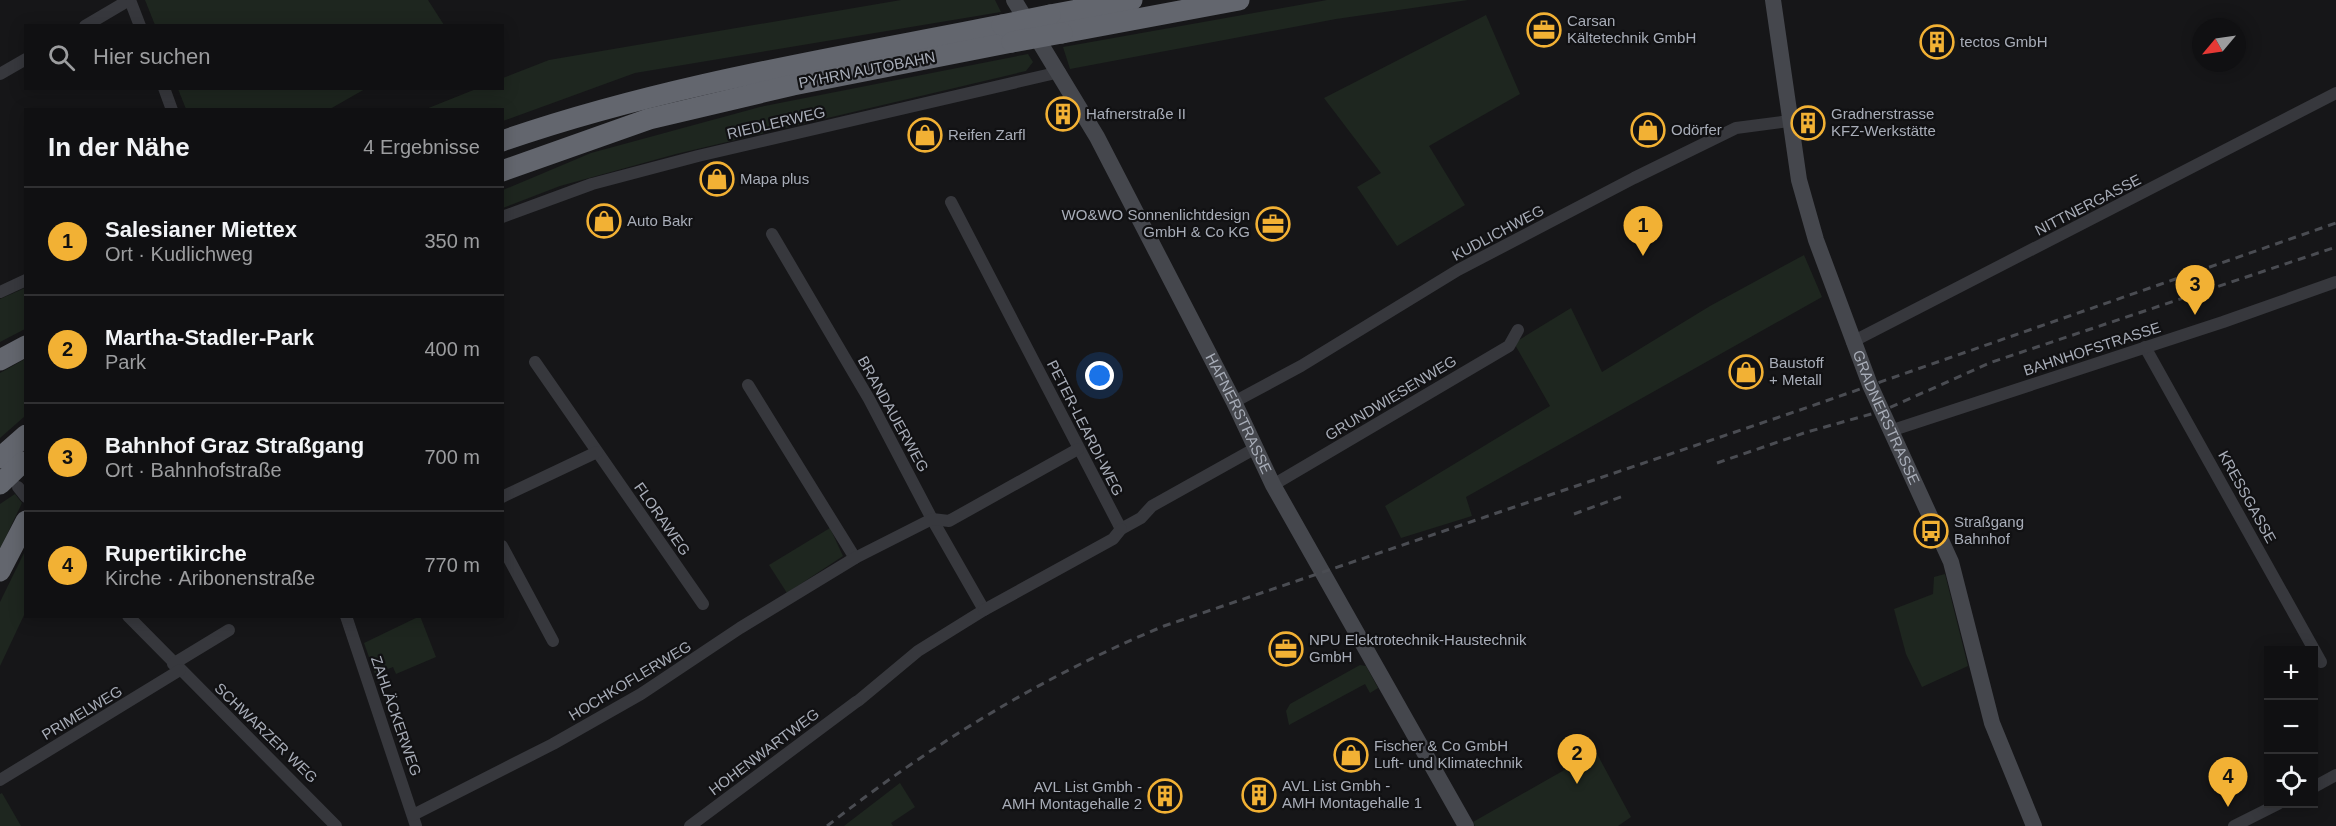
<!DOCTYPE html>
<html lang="de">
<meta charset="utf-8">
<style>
:root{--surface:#101012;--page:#1e1e20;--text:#f1f3f6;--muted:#9c9d9f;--line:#303032;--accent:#f2b134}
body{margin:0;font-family:Helvetica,sans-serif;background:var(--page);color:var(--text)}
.controls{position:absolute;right:18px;bottom:18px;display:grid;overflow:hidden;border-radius:0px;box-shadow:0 3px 15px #0003}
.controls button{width:54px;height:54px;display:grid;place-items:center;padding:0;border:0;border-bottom:2px solid var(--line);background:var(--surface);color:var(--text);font:30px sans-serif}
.compass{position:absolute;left:2192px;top:18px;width:54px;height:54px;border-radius:50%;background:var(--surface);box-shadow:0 3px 15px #0003;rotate:241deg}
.you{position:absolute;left:1100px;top:376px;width:21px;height:21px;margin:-15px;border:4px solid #fff;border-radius:50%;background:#1a73e8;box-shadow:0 0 0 9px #1a73e833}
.badge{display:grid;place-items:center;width:39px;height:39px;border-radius:50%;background:var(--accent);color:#111;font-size:20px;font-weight:700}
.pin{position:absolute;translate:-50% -50px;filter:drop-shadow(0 2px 3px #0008)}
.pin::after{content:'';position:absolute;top:32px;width:21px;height:18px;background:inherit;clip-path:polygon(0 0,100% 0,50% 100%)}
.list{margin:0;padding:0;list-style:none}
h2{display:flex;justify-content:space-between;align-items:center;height:78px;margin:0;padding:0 24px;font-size:26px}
h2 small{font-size:20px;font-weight:400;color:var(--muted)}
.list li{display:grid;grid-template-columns:39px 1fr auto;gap:18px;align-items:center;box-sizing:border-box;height:108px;padding:0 24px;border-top:2px solid var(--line)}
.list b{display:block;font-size:22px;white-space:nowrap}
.list p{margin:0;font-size:20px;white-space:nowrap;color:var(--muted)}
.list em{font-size:20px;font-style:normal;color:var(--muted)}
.icon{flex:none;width:33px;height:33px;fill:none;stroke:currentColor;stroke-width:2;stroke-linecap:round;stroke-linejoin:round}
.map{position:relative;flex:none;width:2336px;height:826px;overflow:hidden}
.search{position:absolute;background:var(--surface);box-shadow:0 3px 15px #0003;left:24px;top:24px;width:480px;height:66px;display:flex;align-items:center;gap:15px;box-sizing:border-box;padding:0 21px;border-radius:0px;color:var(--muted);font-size:22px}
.panel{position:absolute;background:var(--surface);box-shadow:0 3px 15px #0003;left:24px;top:108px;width:480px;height:510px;border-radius:0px}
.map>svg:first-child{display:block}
.green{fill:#1e261f}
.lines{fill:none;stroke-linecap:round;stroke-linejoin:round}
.street{stroke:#37383d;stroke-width:12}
.secondary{stroke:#45474d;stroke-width:16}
.highway{stroke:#63666e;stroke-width:21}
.rail{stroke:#4a4c52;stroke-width:3;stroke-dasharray:8 6;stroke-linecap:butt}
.highway-bridge{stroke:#63666e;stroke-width:21}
.labels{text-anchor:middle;stroke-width:4.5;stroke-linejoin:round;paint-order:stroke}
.poi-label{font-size:15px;fill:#a8adb8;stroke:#111113;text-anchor:start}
.street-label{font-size:15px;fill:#a8adb8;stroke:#111113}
</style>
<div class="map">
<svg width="2336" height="826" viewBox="0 0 2336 826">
<rect width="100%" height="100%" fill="#161618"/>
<g class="green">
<polygon points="145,0 428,0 444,25 155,25"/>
<polygon points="901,0 995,0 1001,12 635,73 503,121 502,110 426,109 476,89 502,88 503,78 549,60"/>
<polygon points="1327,0 1468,0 1336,19 1070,69 1063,47"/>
<polygon points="1486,15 1520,94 1429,146 1465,205 1397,246 1357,187 1381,173 1324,98"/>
<polygon points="1028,54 1033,62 1026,71 676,154 560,186 503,208 503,190 591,153 760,107"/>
<polygon points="178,89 178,88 365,89 330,109 186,109"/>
<polygon points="1804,255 1822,297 1466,497 1472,516 1401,538 1385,506 1550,406 1514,343 1571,308 1602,372 1710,306"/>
<polygon points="25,288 25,329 0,342 0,299"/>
<polygon points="25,359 25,416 0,438 0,373"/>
<polygon points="15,494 22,503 0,549 0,504"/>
<polygon points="830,528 843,556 787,593 769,565"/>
<polygon points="25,551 25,613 0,666 0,602"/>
<polygon points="1945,574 1968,666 1922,687 1906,654 1894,609 1933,594 1934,577"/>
<polygon points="420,616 436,657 396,674 393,667 375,674 364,643"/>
<polygon points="1360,665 1366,666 1378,688 1370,693 1365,684 1289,725 1286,711 1290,704"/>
<polygon points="1596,752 1631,817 1618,826 1475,826 1473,822"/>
<polygon points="900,783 915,807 891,823 893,826 844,826"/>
<polygon points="2,793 21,826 0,826 0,794"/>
</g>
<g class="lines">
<g class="street">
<polyline points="130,0 140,26"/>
<polyline points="85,26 129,0"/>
<polyline points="0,74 26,59"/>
<polyline points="164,88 172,110"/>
<polyline points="951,202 1121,529 1141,518 1152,506 1254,449"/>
<polyline points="502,217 592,184 698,156 1060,72"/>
<polyline points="772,234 869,399 932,519 984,610 918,651 858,701"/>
<polyline points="0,292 26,280"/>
<polyline points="1852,342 2336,93"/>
<polyline points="2145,347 2321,662"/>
<polyline points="535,362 703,604"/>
<polyline points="748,385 855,558"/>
<polyline points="1234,402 1301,366 1458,270 1634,178 1736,128 1789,121"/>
<polyline points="1890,431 2223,322 2336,282"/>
<polyline points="1273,485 1509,346 1518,330"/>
<polyline points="18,487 26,497"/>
<polyline points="502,497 597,452"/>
<polyline points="502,546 553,641"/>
<polyline points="984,610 1113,539 1121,529"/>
<polyline points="128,616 336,826"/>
<polyline points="346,616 416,826"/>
<polyline points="173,664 229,630"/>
<polyline points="0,780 180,670"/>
<polyline points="2314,787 2336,775"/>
<polyline points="413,815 553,744 641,694 740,628 855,558 932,519 949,521 1078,449"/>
<polyline points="690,826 856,702"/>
<polyline points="2234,826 2278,804"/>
</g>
<g class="secondary">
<path id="s1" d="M1014 0 1097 137 1234 402 1273 485 1466 826"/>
<path id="s2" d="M1773 0 1799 180 1816 240 1870 385 1951 562 1992 723 2034 826"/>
</g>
<g class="highway">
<polyline points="1050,15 1132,0"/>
<polyline points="1062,33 1239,0"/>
<path d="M502 141C663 85 835 58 1002 25"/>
<polyline points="502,171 649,119 793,85 1012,42"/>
<polyline points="0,360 26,346"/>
<polyline points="0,458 26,435"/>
<polyline points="0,571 26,521"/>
</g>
<g class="rail">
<polyline points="1717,463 1807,432 1882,411 1992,362 2336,247"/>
<polyline points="1574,514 1626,495"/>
<path d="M827 826C932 744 1041 677 1164 626L1800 410 2336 223"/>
</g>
<g class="highway-bridge">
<polyline points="1002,25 1050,15"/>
<polyline points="1012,42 1062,33"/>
<polyline points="0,484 23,462"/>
</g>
</g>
<defs>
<g id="office-ring" transform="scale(1.725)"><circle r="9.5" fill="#111113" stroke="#f2b134" stroke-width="1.5"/><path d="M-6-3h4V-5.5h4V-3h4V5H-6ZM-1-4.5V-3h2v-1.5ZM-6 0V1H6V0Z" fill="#f2b134"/></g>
<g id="building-ring" transform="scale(1.725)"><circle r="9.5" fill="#111113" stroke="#f2b134" stroke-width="1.5"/><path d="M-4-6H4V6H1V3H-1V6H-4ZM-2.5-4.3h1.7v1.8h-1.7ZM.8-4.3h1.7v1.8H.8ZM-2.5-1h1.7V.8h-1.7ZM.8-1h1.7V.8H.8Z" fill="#f2b134"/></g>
<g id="shop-ring" transform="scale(1.725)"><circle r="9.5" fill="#111113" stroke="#f2b134" stroke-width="1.5"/><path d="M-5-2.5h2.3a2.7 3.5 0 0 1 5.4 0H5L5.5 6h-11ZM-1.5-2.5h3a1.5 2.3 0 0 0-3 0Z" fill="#f2b134"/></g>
<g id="bus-ring" transform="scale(1.725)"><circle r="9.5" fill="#111113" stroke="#f2b134" stroke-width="1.5"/><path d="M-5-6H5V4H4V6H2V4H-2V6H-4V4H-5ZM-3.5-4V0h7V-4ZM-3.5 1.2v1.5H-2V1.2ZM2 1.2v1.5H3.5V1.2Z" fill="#f2b134"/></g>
</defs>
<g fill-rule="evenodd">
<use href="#office-ring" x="1544" y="30"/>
<use href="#building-ring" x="1937" y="42"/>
<use href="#building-ring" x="1063" y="114"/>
<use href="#building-ring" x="1808" y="123"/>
<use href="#shop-ring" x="1648" y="130"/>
<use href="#shop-ring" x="925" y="135"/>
<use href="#shop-ring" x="717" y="179"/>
<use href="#shop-ring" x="604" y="221"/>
<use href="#office-ring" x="1273" y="224"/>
<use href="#shop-ring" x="1746" y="372"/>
<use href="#bus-ring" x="1931" y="531"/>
<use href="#office-ring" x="1286" y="649"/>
<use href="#shop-ring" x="1351" y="755"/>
<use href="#building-ring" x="1259" y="795"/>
<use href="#building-ring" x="1165" y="796"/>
</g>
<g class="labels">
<g class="poi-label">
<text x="1567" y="26">Carsan<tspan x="1567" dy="17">Kältetechnik GmbH</tspan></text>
<text x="1960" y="47">tectos GmbH</text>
<text x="1086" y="119">Hafnerstraße II</text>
<text x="1831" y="119">Gradnerstrasse<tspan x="1831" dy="17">KFZ-Werkstätte</tspan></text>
<text x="1671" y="135">Odörfer</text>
<text x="948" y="140">Reifen Zarfl</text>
<text x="740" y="184">Mapa plus</text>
<text x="1250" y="220" text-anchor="end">WO&amp;WO Sonnenlichtdesign<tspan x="1250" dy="17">GmbH &amp; Co KG</tspan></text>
<text x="627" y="226">Auto Bakr</text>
<text x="1769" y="368">Baustoff<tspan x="1769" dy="17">+ Metall</tspan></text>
<text x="1954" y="527">Straßgang<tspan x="1954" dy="17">Bahnhof</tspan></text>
<text x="1309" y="645">NPU Elektrotechnik-Haustechnik<tspan x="1309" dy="17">GmbH</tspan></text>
<text x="1374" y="751">Fischer &amp; Co GmbH<tspan x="1374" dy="17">Luft- und Klimatechnik</tspan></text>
<text x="1282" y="791">AVL List Gmbh -<tspan x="1282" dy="17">AMH Montagehalle 1</tspan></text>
<text x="1142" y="792" text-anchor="end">AVL List Gmbh -<tspan x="1142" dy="17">AMH Montagehalle 2</tspan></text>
</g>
<g class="street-label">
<text transform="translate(867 70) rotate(-11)" y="5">PYHRN AUTOBAHN</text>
<text transform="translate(776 123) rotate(-13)" y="5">RIEDLERWEG</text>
<text transform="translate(2088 205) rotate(-27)" y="5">NITTNERGASSE</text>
<text transform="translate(1498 233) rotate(-28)" y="5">KUDLICHWEG</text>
<text transform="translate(2092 349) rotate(-18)" y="5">BAHNHOFSTRASSE</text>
<text transform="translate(1391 398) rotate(-31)" y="5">GRUNDWIESENWEG</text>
<text transform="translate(893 414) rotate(61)" y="5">BRANDAUERWEG</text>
<text dy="5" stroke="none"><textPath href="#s1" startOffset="471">HAFNERSTRASSE</textPath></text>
<text dy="5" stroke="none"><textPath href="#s2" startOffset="435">GRADNERSTRASSE</textPath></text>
<text transform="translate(1085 428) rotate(63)" y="5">PETER-LEARDI-WEG</text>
<text transform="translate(2247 497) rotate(61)" y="5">KRESSGASSE</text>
<text transform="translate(662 519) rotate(55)" y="5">FLORAWEG</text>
<text transform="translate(630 681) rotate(-31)" y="5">HOCHKOFLERWEG</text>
<text transform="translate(82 713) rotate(-31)" y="5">PRIMELWEG</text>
<text transform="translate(396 716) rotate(71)" y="5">ZAHLÄCKERWEG</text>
<text transform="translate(266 733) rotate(44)" y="5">SCHWARZER WEG</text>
<text transform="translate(764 752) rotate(-37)" y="5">HOHENWARTWEG</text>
</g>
</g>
</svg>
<div class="controls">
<button>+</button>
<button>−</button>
<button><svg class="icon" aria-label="locate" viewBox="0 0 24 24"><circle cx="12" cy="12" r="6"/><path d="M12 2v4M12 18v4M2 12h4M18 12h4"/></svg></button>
</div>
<svg class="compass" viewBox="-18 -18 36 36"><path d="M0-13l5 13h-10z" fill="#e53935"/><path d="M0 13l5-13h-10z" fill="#9c9d9f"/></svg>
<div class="you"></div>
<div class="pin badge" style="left:1643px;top:256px">1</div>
<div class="pin badge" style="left:1577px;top:784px">2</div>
<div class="pin badge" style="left:2195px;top:315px">3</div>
<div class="pin badge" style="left:2228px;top:807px">4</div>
<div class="search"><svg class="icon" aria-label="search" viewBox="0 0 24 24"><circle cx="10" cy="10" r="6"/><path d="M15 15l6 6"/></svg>Hier suchen</div>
<section class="panel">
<h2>In der Nähe<small>4 Ergebnisse</small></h2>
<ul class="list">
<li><span class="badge">1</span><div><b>Salesianer Miettex</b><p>Ort · Kudlichweg</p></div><em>350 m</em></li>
<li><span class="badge">2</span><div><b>Martha-Stadler-Park</b><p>Park</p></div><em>400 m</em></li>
<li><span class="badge">3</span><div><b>Bahnhof Graz Straßgang</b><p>Ort · Bahnhofstraße</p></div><em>700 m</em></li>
<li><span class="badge">4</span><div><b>Rupertikirche</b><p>Kirche · Aribonenstraße</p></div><em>770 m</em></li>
</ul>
</section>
</div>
